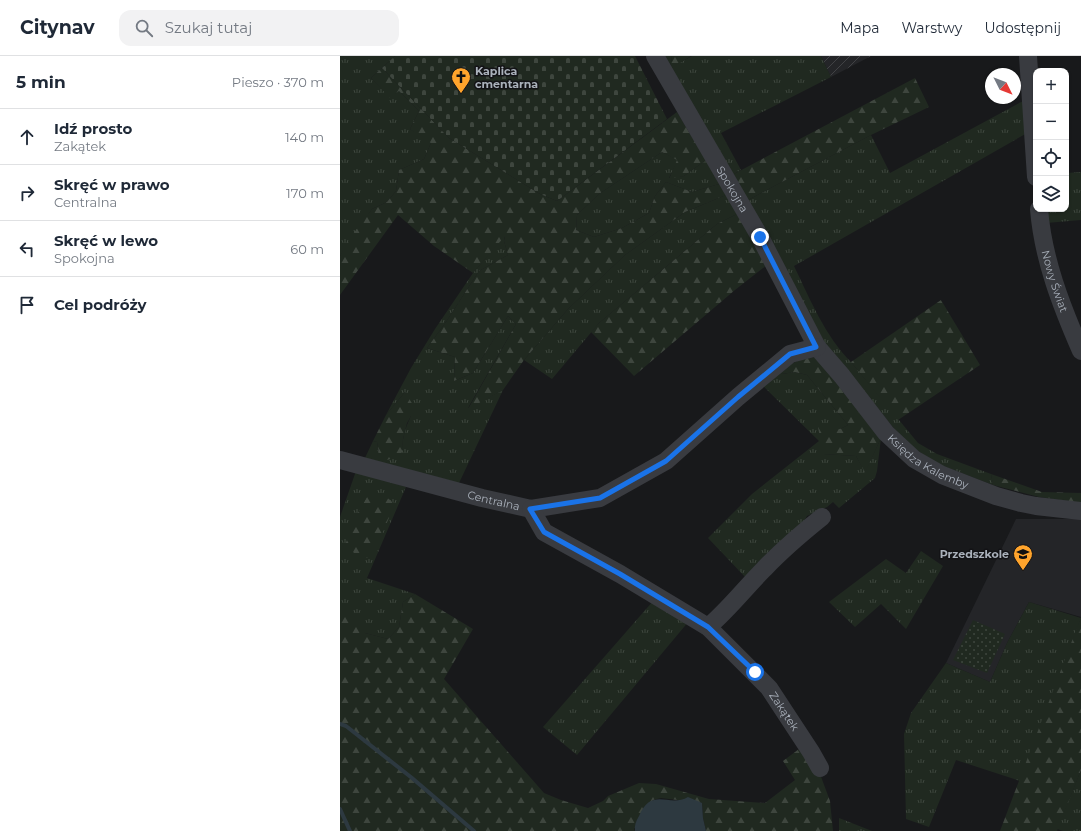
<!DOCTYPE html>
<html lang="pl">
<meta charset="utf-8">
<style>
:root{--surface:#fff;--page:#f2f2f3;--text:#1f2937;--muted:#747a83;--line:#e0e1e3}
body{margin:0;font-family:Montserrat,sans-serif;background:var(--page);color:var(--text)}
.controls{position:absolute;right:12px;top:12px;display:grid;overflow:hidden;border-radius:8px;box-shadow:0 1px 3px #0004}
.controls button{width:36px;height:36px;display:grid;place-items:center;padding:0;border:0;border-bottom:1px solid var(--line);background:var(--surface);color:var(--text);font:20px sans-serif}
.compass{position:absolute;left:645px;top:12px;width:36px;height:36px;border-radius:50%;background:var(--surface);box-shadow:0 1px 3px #0004;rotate:132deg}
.stop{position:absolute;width:12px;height:12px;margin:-9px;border:3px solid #1a73e8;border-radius:50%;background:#fff}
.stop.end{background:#1a73e8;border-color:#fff;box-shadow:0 1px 4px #0008}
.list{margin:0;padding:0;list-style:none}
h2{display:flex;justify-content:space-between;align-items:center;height:52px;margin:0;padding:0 16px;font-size:17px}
h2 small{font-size:13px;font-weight:400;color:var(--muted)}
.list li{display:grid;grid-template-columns:26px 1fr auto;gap:12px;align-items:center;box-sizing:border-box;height:56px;padding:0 16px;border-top:1px solid var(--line)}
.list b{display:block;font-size:15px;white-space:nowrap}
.list p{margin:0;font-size:13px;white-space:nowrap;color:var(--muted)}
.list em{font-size:13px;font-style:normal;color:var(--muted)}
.icon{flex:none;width:22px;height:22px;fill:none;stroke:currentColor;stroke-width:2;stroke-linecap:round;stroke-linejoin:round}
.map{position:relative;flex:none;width:741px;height:775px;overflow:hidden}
header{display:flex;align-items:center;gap:24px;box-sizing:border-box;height:56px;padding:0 20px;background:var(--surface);border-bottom:1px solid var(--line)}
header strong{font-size:19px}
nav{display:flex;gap:22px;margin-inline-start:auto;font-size:14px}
.search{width:280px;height:36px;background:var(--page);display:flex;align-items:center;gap:10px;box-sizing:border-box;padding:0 14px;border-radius:12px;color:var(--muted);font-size:15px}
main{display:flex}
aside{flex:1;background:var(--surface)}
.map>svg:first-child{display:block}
.built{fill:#242528}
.industrial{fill:url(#industrial-furrows)}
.grass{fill:url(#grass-tufts)}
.forest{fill:url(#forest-firs)}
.cemetery{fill:url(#cemetery-stones)}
.park{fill:url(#park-dots)}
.water{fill:#2d3940}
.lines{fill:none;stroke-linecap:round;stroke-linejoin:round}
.stream{stroke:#2d3940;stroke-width:4}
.minor{stroke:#393b40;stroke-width:18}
.route{stroke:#1a73e8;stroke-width:5}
.labels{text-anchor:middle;stroke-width:3;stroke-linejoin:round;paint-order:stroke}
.poi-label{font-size:11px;font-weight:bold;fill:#aab1bb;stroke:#131316;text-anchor:start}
.street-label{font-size:11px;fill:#aab1bb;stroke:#131316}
</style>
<header>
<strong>Citynav</strong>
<div class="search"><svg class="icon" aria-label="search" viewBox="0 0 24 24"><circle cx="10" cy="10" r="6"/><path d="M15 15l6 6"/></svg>Szukaj tutaj</div>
<nav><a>Mapa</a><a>Warstwy</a><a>Udostępnij</a></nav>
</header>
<main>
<aside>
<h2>5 min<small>Pieszo · 370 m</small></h2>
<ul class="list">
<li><svg class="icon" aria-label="ahead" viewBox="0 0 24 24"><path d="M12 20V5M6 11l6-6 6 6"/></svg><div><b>Idź prosto</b><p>Zakątek</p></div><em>140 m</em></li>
<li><svg class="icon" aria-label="right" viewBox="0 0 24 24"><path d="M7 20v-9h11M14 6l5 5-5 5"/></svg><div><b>Skręć w prawo</b><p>Centralna</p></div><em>170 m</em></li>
<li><svg class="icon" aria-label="left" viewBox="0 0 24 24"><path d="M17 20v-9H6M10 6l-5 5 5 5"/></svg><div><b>Skręć w lewo</b><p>Spokojna</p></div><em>60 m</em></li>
<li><svg class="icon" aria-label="arrive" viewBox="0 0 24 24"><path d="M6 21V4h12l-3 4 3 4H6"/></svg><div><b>Cel podróży</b></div></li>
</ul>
</aside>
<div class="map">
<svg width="741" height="775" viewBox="0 0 741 775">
<defs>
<pattern id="industrial-furrows" width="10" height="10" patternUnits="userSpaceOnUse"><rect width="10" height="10" fill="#242528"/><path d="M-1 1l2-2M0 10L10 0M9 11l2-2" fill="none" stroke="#414245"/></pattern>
<pattern id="grass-tufts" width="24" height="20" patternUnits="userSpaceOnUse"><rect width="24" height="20" fill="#202920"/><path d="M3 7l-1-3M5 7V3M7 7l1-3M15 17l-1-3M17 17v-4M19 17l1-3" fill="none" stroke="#3e463e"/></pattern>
<pattern id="forest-firs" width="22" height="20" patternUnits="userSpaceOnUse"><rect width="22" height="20" fill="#202920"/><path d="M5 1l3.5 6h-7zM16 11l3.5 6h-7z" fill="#3e463e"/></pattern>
<pattern id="cemetery-stones" width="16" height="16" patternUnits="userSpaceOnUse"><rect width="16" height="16" fill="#202920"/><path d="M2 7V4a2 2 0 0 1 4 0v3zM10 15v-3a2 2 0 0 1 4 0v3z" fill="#3e463e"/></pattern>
<pattern id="park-dots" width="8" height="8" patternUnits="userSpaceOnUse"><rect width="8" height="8" fill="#202920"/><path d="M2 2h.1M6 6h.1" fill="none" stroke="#3e463e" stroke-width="1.8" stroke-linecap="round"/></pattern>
</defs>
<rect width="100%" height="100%" fill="#18191b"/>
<polygon class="built" points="676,463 741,463 741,561 689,546 667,587 650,626 606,607"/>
<polygon class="industrial" points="481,0 531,0 491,21"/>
<g class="grass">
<polygon points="0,0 55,0 31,22 50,41 59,35 79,55 70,73 91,87 84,103 59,114 56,135 47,146 32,153 0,200"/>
<polygon points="322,0 332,0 330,12 352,0 481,0 491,21 381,77 401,114 392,119"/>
<path d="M685 44 687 77 454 210C470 243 485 280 511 306L578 387 597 398 651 418 653 429 598 408 566 387 487 291 408 144 531 79 550 117Z"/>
<polygon points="322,96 338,104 329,122 344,120 366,104 379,128 352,136 326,126 315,140 309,157 282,172 254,181 236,174 237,159 259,138"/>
<polygon points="741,116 741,164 706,167 704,153 726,153 726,117"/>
<polygon points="386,139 397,158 377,168 259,267 212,323 184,304 228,253 285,199 345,156"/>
<path d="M165 179 164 185 168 199 139 215 106 266 87 292 115 301 114 325 133 317 168 260 176 268 128 352 163 334 119 427 25 402 33 385 37 386 39 397 62 396C62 383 65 372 71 360L65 336 46 359 71 312 95 273 133 217Z"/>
<polygon points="440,313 442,318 455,316 467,319 508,369 500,373 483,398 516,400 525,416 541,382 537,415 535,422 499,452 493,446 487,451 467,460 459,474 407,523 368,482 412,438 479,385 422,329"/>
<polygon points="16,415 66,431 27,522 75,538 63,546 59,571 48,583 25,577 0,562 0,461"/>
<polygon points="581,495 603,510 566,573 541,548 515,571 489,546 546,503 566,517"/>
<polygon points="314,544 349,565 237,699 203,671"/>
<polygon points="689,546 741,562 680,725 616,704 589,771 566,763 564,678 571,657 606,607 650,626 667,587"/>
<polygon points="741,714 741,775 723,775 717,773"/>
<polygon points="499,762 532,775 499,775"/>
</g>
<g class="forest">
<polygon points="332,0 351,0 330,13"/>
<polygon points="42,12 109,82 200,138 217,145 337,56 366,104 344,120 329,123 337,104 322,96 259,138 237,159 236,174 254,181 282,172 309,157 315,140 326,126 352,136 379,128 386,139 345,156 285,199 228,253 184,304 163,334 128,353 176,268 168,260 133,317 114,325 115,301 87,292 106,266 139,215 168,199 164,185 165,180 133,217 94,190 58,159 0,239 0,200 10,182 32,153 47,146 56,135 59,114 84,103 91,87 84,84 70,73 79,55 59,35 50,42 31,22"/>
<polygon points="575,22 589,51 531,79 408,144 392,119"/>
<polygon points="397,158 427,209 395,234 294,320 251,276 259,267 377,168"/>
<polygon points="601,244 640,309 558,364 511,306"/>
<polygon points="477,301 541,382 525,417 516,400 483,398 478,371 500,373 508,369 467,319 455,316 441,318 440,313 464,302"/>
<polygon points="65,336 73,349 71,360 67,367 63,383 62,396 59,400 47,404 39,397 37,386 33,385 46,359"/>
<polygon points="651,418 702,436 741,437 741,447 699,441 653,429"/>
<polygon points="45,440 55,448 32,501 21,503 5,489 19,455 27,441"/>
<polygon points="75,538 133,573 104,623 204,737 221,744 248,752 263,745 268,740 299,727 316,728 369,743 425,747 455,724 443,705 463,690 480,718 490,745 493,775 366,775 363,762 362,747 321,742 313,744 294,773 295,775 0,775 0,562 16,559 25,577 48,583 59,571 63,546"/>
<polygon points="741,561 741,714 717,775 660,775"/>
</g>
<polygon class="cemetery" points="55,0 295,0 327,63 217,145 200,138 109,82 42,12"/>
<polygon class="park" points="633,564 665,578 647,617 613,604"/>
<path class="water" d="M348 741 362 747 363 762 366 775H295C294 770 296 765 299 760 312 730 329 752 348 741Z"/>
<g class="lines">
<g class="stream">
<polyline points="0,668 6,670 72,722 134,775"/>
<polyline points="0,753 10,775"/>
</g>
<g class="minor">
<path id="s1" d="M315 0 420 181 477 291 502 320 546 377 574 403 602 419 656 440 681 447 696 450 741 455"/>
<polyline points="688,0 696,121"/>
<path id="s2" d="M699 153C703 203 721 249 741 295"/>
<path id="s3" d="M0 404 142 442 191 453 260 442 326 405 398 341 450 298 477 291"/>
<path id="s4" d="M191 453 204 476 280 518 368 571 429 632 471 696 480 712"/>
<path d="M368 571C389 553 405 532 424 513 442 494 462 477 482 461"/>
</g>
</g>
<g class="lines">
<polyline class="route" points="415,616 368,571 280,518 204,476 190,453 260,442 326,405 398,341 450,298 476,291 420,181"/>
</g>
<defs>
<g id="church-pin" transform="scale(1)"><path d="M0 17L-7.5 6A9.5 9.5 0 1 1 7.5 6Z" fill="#ffa42c" stroke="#131316"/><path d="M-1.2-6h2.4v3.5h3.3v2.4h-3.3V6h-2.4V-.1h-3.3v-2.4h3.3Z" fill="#111"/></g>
<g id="school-pin" transform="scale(1)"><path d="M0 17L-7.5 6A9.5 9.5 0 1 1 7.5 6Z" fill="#ffa42c" stroke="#131316"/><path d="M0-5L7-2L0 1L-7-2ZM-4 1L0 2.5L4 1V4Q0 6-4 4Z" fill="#111"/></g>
</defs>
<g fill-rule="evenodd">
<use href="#church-pin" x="121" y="21"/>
<use href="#school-pin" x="683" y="498"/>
</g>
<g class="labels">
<g class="poi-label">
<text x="135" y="19">Kaplica<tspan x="135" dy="13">cmentarna</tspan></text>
<text x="669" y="502" text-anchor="end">Przedszkole</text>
</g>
<g class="street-label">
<text dy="4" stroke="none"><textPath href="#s1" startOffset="154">Spokojna</textPath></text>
<text dy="4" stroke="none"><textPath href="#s2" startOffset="74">Nowy Świat</textPath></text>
<text dy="4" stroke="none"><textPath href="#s1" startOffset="495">Księdza Kalemby</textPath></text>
<text dy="4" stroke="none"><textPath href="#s3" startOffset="159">Centralna</textPath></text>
<text dy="4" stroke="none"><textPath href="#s4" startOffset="330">Zakątek</textPath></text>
</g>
</g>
</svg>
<div class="controls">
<button>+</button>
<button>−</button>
<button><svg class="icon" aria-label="locate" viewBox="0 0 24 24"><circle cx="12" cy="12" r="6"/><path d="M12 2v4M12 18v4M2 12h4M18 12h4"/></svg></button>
<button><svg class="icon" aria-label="layers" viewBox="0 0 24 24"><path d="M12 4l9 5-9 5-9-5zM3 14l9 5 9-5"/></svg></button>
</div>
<svg class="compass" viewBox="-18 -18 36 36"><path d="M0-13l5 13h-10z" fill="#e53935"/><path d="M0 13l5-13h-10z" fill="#747a83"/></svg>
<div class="stop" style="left:415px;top:616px"></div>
<div class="stop end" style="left:420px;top:181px"></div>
</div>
</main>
